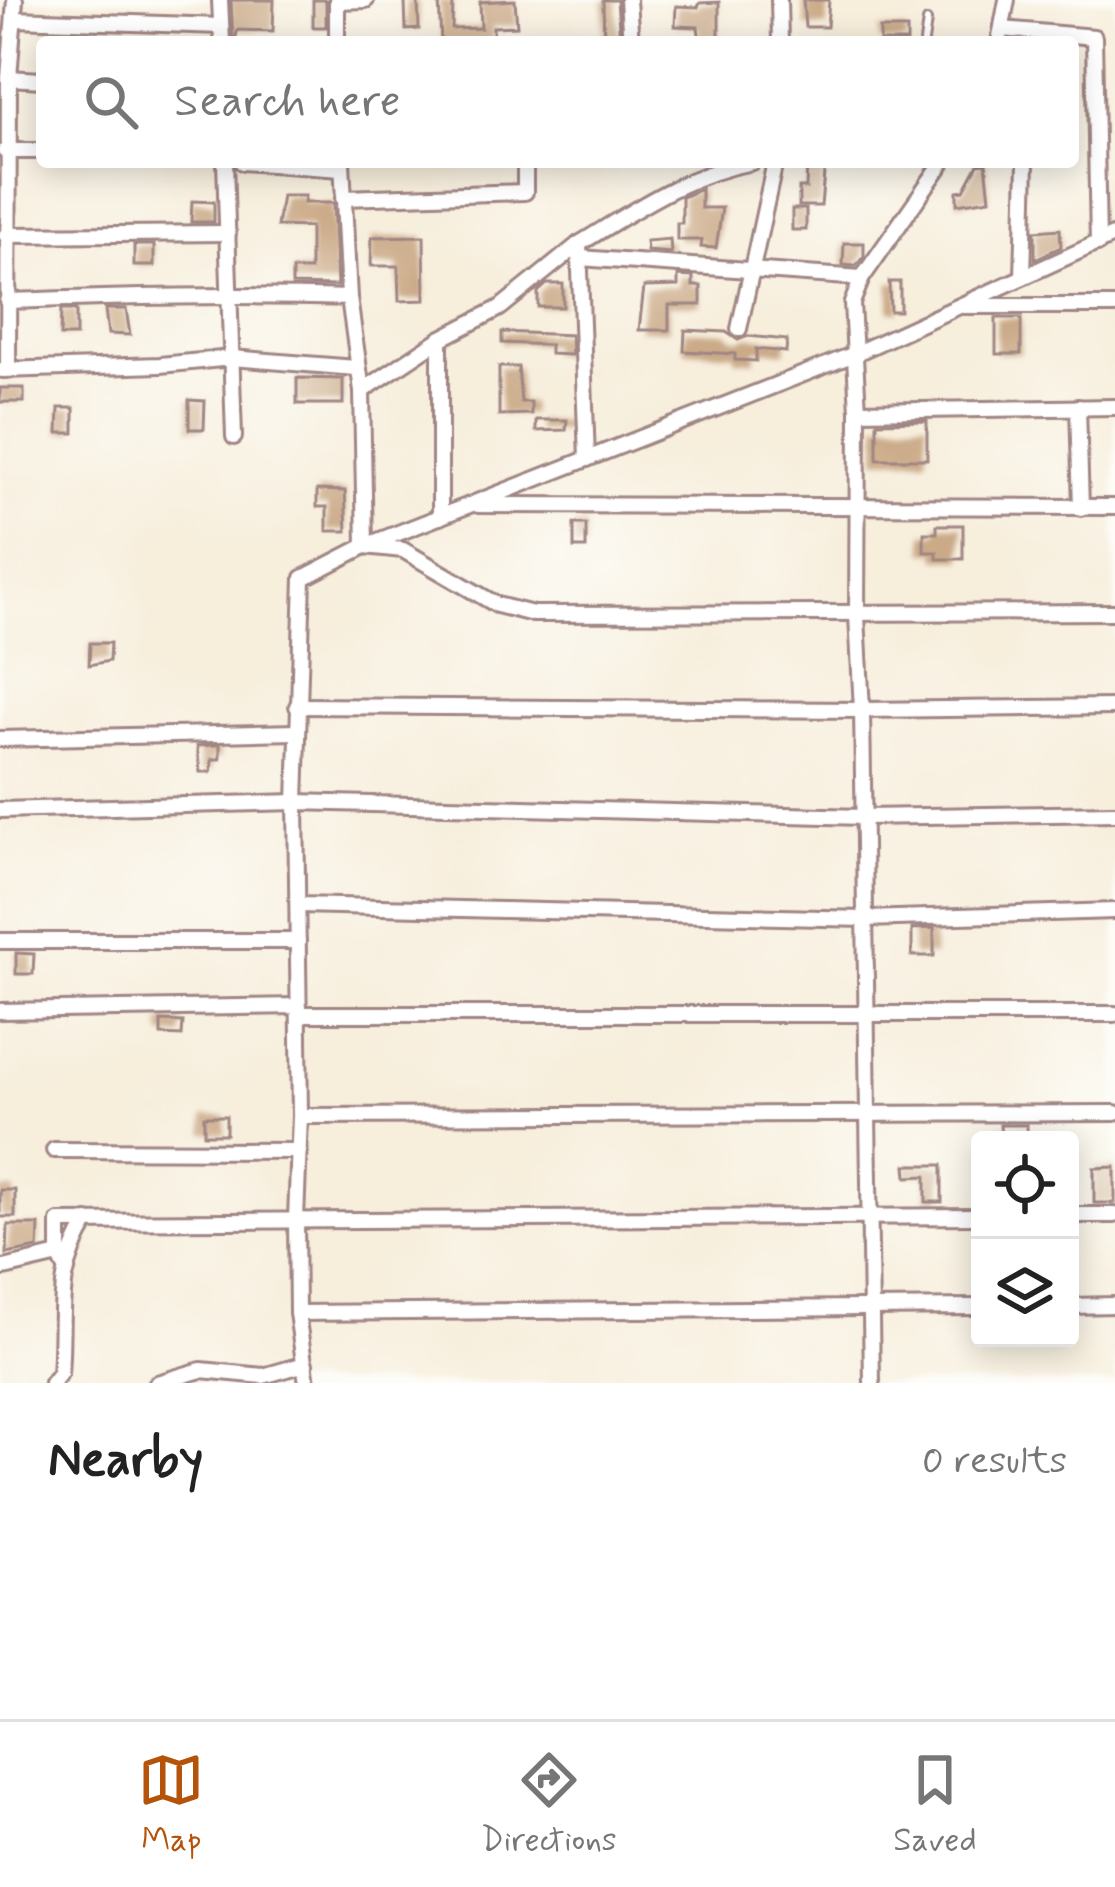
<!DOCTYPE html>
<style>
:root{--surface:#fff;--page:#f6f6f6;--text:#222;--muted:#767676;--line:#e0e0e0;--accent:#b45309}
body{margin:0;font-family:Mynerve,sans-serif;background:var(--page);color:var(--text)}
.controls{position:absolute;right:36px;bottom:36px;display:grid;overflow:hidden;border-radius:12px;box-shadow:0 6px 30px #0003}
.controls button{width:108px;height:108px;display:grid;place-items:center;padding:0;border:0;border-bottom:3px solid var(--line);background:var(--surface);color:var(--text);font:60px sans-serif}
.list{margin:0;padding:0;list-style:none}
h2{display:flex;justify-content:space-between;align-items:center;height:156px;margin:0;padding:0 48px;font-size:51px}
h2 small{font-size:39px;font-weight:400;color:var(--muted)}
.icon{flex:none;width:66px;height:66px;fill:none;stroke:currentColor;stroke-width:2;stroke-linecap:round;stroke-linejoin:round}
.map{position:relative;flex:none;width:1115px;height:1383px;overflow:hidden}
.search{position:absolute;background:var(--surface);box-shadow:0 6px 30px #0003;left:36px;right:36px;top:36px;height:132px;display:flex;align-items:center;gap:30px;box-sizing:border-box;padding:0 42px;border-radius:12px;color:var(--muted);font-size:45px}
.sheet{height:336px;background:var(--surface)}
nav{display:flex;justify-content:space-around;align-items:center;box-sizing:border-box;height:168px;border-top:3px solid var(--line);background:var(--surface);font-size:33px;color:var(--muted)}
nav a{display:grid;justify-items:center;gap:6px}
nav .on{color:var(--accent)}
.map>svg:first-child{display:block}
.building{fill:#cbaa88}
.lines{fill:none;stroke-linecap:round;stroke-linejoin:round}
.service-casing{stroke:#a08684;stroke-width:12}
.minor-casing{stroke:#a08684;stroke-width:20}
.service{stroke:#fff;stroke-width:6}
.minor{stroke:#fff;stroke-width:14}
</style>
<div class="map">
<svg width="1115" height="1383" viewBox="0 0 1115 1383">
<rect width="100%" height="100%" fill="#fdfcf7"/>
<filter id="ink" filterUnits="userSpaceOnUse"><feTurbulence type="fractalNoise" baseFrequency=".00833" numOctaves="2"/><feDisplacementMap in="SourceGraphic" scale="24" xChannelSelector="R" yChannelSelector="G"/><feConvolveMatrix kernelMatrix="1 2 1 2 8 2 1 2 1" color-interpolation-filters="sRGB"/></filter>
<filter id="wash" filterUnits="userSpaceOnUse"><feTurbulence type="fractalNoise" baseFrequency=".004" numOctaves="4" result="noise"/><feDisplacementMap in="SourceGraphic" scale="48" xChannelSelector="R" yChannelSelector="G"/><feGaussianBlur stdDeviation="2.7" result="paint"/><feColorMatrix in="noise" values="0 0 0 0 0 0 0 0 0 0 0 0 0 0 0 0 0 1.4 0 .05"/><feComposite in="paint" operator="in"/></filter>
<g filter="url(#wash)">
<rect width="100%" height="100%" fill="#f7eedc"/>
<g id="blocks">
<g class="building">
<polygon points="231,0 274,0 273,31 237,30 236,38 233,38"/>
<rect x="313" y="0" width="13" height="27"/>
<polygon points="515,0 517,26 493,27 493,42 441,42 439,1 453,2 452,29 481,28 480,2"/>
<polygon points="603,0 617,0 620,42 604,42"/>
<polygon points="803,0 829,0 827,27 805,27"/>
<polygon points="418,1 419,29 406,30 405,2"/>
<polygon points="719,2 719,42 700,42 698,27 675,26 676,6 698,7 700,3"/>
<rect x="880" y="29" width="27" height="13"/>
<polygon points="807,162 825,162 821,206 799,206 799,188 806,188"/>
<polygon points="986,163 990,199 957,204 957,191 964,190 978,164"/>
<polygon points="701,189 701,208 722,208 716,248 701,247 702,240 677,240 677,223 682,223 682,197"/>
<polygon points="282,196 305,196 304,203 333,203 337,286 292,285 292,270 310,270 310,227 277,226"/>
<polygon points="192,201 214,202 214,222 191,222"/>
<rect x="792" y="209" width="14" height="21"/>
<polygon points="1060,229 1061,247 1035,259 1035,231"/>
<polygon points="424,236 425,300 399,301 398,266 371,266 372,237"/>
<polygon points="670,239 671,253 647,251 646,241"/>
<polygon points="844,243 864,243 864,256 856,266 843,265"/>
<rect x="134" y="245" width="20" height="21"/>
<polygon points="678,276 693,277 693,286 701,286 701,305 669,305 669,330 639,330 644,287 678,286"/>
<polygon points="889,282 900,282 900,311 890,311"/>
<polygon points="547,284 563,284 563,307 538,307 538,292"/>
<polygon points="105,309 126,309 130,335 108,334"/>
<polygon points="61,310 76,310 76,336 60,336"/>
<rect x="996" y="318" width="25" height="36"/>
<polygon points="685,330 726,332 738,340 748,336 787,340 786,352 756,349 756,361 735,360 735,354 684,351"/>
<polygon points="502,332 571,335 572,355 550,354 550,345 502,343"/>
<polygon points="499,367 518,367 521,402 531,402 531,414 499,415"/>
<polygon points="297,378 343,379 343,404 297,404"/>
<rect x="0" y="388" width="24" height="14"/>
<polygon points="189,400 205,401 204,429 189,429"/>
<polygon points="59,408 74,408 74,433 58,433"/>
<polygon points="536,420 567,420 566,430 536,431"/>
<polygon points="927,421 927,459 877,459 877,422"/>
<polygon points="317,490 345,491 347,531 327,531 327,507 317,507"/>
<rect x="574" y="524" width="12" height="24"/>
<polygon points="937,525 963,525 963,559 937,559 937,552 924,552 924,533 937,533"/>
<polygon points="90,643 110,643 109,661 89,665"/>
<polygon points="215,745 220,745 220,759 212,759 211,772 200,772 197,746"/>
<polygon points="934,928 934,956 912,956 912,929"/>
<polygon points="16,953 34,954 33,974 16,974"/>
<polygon points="161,1021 183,1022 182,1036 161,1035"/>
<rect x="204" y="1116" width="22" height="18"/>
<polygon points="1000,1125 1027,1125 1027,1140 1001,1140"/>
<polygon points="906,1165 942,1165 942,1202 926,1202 926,1176 907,1177"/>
<polygon points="1115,1167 1115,1203 1094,1203 1094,1168"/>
<rect x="0" y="1190" width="15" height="27"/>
<polygon points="8,1225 39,1225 38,1248 7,1254"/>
</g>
</g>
</g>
<g filter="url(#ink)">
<use href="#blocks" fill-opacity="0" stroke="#a08684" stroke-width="3"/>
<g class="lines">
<g class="service-casing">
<polyline id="service" points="924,42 927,21"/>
</g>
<g class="minor-casing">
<g id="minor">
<polyline points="220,0 222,42"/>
<polyline points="337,0 337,42"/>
<polyline points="628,0 631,42"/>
<polyline points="779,0 780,42"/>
<polyline points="337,1 366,0"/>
<polyline points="15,19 221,26"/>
<polyline points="1002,29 1094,37 1098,244"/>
<polyline points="999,42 1007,0"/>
<polyline points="9,78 42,80"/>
<polyline points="5,151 42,151"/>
<polyline points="225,162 234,437"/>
<polyline points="242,162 342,169"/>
<polyline points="342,162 349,298 362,391 365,546 403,550 497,605 533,614 1115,612"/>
<polyline points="343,198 525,192 525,162"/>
<polyline points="6,235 228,233"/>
<polyline points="580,258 862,278"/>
<polyline points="1023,277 1026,162"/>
<path d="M7 301C122 297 235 294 349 298"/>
<polyline points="964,306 1115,306"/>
<polyline points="739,329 775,162"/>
<polyline points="440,339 440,517"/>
<polyline points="8,369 9,78 15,0"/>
<polyline points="2,370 160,365 232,358 356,368"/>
<polyline points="362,391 440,339 500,308 579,244"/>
<polyline points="1078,407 1081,508"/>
<polyline points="858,411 1115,407"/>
<path d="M587 459 579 244C635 210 686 174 752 162"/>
<polyline points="478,505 1115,507"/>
<polyline points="297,706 862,710 1115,707"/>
<polyline points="0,739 297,732"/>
<polyline points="0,810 296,802 864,817 1115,813"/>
<polyline points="298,905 865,919 1115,911"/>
<polyline points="0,941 298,941"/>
<polyline points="0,1011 299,1006"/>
<polyline points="299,1014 1115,1014"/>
<polyline points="300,1116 1115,1113"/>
<polyline points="54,1150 299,1151"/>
<polyline points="1070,1215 1115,1215"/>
<polyline points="65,1267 59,1255 59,1222 980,1216"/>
<polyline points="0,1269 59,1255"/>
<polyline points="1070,1306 1115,1305"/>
<polyline points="297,1313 980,1307"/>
<path d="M52 1383 60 1373C65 1311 53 1278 88 1221"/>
<polyline points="157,1383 201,1370 263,1376 305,1364"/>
<polyline points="307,1383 297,1313 296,1219 300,1116 296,802 303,578 365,546 852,355 1115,235"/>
<polyline points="872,1383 862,710 857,616 858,411 852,303 862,278 943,162"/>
</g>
</g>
<use href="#service" class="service"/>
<use href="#minor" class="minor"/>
</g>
</g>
</svg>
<div class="controls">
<button><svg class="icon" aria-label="locate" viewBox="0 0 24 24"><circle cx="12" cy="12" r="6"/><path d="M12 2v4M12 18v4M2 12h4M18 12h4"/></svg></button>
<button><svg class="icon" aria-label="layers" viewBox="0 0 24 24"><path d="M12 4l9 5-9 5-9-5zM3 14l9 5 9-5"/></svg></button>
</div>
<div class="search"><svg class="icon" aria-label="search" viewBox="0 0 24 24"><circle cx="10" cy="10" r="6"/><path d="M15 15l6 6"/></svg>Search here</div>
</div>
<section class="sheet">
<h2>Nearby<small>0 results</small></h2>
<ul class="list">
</ul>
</section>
<nav>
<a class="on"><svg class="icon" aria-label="map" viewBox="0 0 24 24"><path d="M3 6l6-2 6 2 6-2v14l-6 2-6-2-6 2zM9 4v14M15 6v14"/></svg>Map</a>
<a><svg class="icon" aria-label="directions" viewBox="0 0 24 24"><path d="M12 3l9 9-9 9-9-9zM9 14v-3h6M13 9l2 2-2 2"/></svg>Directions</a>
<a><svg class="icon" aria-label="saved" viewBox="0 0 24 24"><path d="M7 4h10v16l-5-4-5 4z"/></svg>Saved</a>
</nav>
